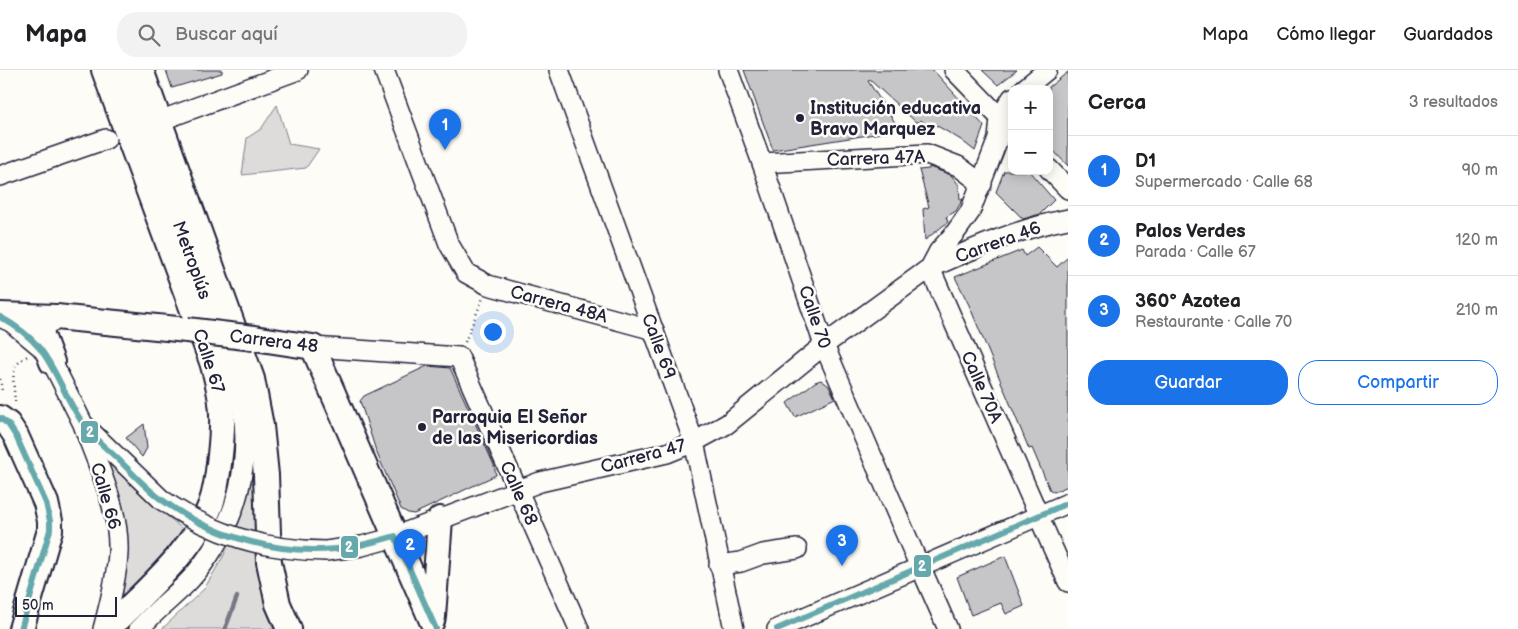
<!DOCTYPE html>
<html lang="es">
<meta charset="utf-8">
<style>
:root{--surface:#fff;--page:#f2f2f2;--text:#202124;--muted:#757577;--line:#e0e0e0;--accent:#1a73e8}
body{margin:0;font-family:"Balsamiq Sans",sans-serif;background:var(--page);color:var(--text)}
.controls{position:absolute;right:15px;top:15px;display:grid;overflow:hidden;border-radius:10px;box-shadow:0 2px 12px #0003}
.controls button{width:45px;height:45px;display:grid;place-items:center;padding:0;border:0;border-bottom:1px solid var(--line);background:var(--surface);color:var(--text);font:25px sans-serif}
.scale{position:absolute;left:15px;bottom:12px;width:102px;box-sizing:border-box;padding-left:5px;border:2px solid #22223b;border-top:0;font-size:14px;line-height:18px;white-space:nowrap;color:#22223b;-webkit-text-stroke:4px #fdfcf7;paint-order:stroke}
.you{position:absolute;left:492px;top:261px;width:18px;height:18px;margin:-12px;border:4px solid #fff;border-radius:50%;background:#1a73e8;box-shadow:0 0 0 8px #1a73e833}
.badge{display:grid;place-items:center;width:32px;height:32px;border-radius:50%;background:var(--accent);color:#fff;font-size:16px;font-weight:700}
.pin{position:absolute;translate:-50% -41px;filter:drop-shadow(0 1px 2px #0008)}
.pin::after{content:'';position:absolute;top:26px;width:18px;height:15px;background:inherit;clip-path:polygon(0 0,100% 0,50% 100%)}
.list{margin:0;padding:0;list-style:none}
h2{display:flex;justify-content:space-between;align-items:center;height:65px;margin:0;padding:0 20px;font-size:21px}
h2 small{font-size:16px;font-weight:400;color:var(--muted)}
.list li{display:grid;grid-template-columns:32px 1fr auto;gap:15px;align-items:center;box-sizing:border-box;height:70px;padding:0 20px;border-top:1px solid var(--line)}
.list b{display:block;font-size:19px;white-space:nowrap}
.list p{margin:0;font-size:16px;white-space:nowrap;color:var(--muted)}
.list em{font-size:16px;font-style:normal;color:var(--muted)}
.actions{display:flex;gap:10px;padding:15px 20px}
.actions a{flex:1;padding:11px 0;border:1px solid var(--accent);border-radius:20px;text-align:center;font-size:18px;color:var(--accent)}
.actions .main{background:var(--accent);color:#fff}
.icon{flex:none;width:28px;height:28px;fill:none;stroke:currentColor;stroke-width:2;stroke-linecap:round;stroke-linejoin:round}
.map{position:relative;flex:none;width:1068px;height:559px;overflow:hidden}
header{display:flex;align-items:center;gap:30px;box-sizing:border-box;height:70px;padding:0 25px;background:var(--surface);border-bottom:1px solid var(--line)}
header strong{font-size:24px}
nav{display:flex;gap:28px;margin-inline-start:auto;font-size:18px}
.search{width:350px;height:45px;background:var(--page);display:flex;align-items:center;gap:12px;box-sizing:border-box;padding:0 18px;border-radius:20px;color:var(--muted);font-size:19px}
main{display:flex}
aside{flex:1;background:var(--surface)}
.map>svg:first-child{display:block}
.green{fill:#dddcdb;stroke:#807f8b}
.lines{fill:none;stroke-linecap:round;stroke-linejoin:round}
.stream{stroke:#787885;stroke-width:4.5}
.building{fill:#c6c6c8;stroke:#22223b}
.minor-casing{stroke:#22223b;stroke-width:22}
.major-casing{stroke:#22223b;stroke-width:28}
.path{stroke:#22223b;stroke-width:2.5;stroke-dasharray:1 4;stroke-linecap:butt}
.minor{stroke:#fdfcf7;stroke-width:19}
.major{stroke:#fdfcf7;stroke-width:24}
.minor-bridge-casing{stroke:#22223b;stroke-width:22;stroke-linecap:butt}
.major-bridge-casing{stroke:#22223b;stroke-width:28;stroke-linecap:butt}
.minor-bridge{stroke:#fdfcf7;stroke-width:19}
.major-bridge{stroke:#fdfcf7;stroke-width:24}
.bus-1-casing{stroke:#fdfcf7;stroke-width:10}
.bus-1{stroke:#65a9ac;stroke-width:6}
.poi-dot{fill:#22223b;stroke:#fdfcf7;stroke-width:2}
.labels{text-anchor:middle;stroke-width:5;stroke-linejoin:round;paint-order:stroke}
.poi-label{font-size:18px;font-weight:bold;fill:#22223b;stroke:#fdfcf7;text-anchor:start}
.street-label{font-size:18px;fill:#22223b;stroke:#fdfcf7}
.line-badge{stroke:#fdfcf7;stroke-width:2}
.badge-label{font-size:14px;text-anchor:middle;font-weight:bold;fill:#fff}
</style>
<header>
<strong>Mapa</strong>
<div class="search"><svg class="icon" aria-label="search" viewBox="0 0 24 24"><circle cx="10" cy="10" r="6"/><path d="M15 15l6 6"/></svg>Buscar aquí</div>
<nav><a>Mapa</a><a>Cómo llegar</a><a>Guardados</a></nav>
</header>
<main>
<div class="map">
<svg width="1068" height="559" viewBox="0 0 1068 559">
<rect width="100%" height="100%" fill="#fdfcf7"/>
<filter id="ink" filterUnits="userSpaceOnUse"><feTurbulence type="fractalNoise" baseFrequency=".02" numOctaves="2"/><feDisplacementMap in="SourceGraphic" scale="10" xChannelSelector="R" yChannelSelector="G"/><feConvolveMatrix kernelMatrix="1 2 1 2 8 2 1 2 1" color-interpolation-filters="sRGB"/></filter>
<g filter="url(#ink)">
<g class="green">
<polygon points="277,35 289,74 319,79 306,98 242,105 247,68 261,59"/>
<path d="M257 385C257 443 250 505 274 559H162L204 519 223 487 241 447Z"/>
<path d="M105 389 132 416 185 461 120 537 115 534C121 515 128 495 128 474 128 445 114 416 105 389Z"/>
</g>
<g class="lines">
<polyline class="stream" points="225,559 237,527"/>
</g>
<g class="building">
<polygon points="166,0 222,0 222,3 172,18"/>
<polygon points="744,0 933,0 984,56 975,81 961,70 934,54 930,58 921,50 917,53 870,10 868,11 900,60 773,80"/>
<polygon points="982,0 1017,0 998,15"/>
<polygon points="1068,2 1068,96 1049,76 1049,17"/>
<polygon points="929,97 951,105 959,115 960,129 963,129 956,141 946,147 948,152 925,170 923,139 929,137 919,100 929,99"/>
<polygon points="1004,101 1029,101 1054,130 1040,144 1023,149 996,122"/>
<polygon points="1037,177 1057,197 1068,187 1068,416 1054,422 1050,420 1032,378 1029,379 969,235 955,207 1022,180 1025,186"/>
<polygon points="427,296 450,298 494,395 496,405 414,444 408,443 401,439 376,381 360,331 364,326"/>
<polygon points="821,310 829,316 835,328 795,347 787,333 815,312"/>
<polygon points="144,354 147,378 142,387 126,368"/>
<polygon points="1005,486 1024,536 1006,544 1001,533 971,545 957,507"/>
</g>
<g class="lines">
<g class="minor-casing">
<g id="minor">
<path d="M123 0C149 72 175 144 202 216 217 257 236 299 243 342 248 376 243 417 229 449 218 473 204 496 185 515 170 530 153 543 139 559"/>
<polyline points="384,0 449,174 466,203 488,215 654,260"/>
<polyline points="559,0 694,372 734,559"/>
<polyline points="728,0 762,93 824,275 916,488"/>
<polyline points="954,0 1009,57"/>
<polyline points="1024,19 1047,0"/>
<polyline points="159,51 298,0"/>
<polyline points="762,93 927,84 958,96 982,114"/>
<polyline points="1049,99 1068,119"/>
<polyline points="0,106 106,69"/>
<polyline points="0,247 11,252 41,277 52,292 83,354 162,430"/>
<polyline points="313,277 459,287 579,559"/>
<path d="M84 357C98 397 120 440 118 483 117 507 109 536 103 559"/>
<path d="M1035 437 930 198C975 178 1020 158 1068 149"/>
<polyline points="1043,456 1068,512"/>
<polyline points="326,481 362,476 388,469 540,412 667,383 694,372 727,354 824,275 930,198 939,181 955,163 970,142 998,69 1000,48 1012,28"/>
<polyline points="719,495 741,492 763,484 797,479"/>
<polyline points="925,507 948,559"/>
<polyline points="777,559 1068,433"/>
</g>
</g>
<g class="major-casing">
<g id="major">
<path d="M104 0 212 292C223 328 224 348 220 385 218 401 217 418 211 434 194 481 142 523 108 559"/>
<polyline points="141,0 252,309 261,356 266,405 269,492 278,534 289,559"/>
<polyline points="0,245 56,247 187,260"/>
<polyline points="254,268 313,277 432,551"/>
<polyline points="52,292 40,260 47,251 56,247"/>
<polyline points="0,348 8,354 16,366 46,433 50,451 50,460 21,559"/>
<polyline points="433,547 440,449"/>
</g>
</g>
<g class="path">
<polyline points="465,272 483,228"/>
<polyline points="0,309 2,321"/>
<path d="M15 332C14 313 8 295 28 286"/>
</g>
<use href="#minor" class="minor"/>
<use href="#major" class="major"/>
<g class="minor-bridge-casing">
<path id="minor-bridge" d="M162 430C214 465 263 480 326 481"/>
</g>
<g class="major-bridge-casing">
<polyline id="major-bridge" points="187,260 254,268"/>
</g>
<use href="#minor-bridge" class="minor-bridge"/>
<use href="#major-bridge" class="major-bridge"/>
<g class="bus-1-casing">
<g id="bus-1">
<path d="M0 247C54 276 52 307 82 352 92 368 109 380 122 393 133 404 145 417 158 427 208 465 273 485 336 479 356 477 375 472 395 466L436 559"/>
<polyline points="0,348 8,354 16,366 46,433 50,451 50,460 21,559"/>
<polyline points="777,559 1068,433"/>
</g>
</g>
<use href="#bus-1" class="bus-1"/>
</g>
</g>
<g class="poi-dot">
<circle cx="800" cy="48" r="5"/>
<circle cx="422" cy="357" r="5"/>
</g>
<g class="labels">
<g class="poi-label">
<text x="810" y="44">Institución educativa<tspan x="810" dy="21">Bravo Marquez</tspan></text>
<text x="432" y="353">Parroquia El Señor<tspan x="432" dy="21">de las Misericordias</tspan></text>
</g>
<g class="street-label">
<text transform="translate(876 88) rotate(-2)" y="6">Carrera 47A</text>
<text transform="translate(998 172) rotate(-20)" y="6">Carrera 46</text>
<text transform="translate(192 190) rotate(70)" y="6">Metroplús</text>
<text transform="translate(559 234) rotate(15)" y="6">Carrera 48A</text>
<text transform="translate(815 247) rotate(71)" y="6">Calle 70</text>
<text transform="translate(274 271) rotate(7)" y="6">Carrera 48</text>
<text transform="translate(659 276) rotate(70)" y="6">Calle 69</text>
<text transform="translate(209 291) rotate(72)" y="6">Calle 67</text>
<text transform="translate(982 317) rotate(66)" y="6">Calle 70A</text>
<text transform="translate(643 386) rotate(-15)" y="6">Carrera 47</text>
<text transform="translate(519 423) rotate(66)" y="6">Calle 68</text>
<text transform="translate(106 426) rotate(74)" y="6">Calle 66</text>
</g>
</g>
<g class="line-badge">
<rect x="80" y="350" width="19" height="24" rx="5" fill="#65a9ac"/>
<rect x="340" y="465" width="19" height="24" rx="5" fill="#65a9ac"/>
<rect x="913" y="484" width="19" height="24" rx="5" fill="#65a9ac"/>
</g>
<g class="badge-label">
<text x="90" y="367">2</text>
<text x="349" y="482">2</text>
<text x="922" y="501">2</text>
</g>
</svg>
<div class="controls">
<button>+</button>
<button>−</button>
</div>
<div class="scale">50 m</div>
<div class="you"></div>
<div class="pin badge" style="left:445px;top:80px">1</div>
<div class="pin badge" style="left:410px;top:500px">2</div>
<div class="pin badge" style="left:842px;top:496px">3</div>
</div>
<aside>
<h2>Cerca<small>3 resultados</small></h2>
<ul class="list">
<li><span class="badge">1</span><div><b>D1</b><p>Supermercado · Calle 68</p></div><em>90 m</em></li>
<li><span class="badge">2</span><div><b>Palos Verdes</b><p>Parada · Calle 67</p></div><em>120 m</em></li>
<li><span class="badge">3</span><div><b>360° Azotea</b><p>Restaurante · Calle 70</p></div><em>210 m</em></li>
</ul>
<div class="actions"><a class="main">Guardar</a><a>Compartir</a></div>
</aside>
</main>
